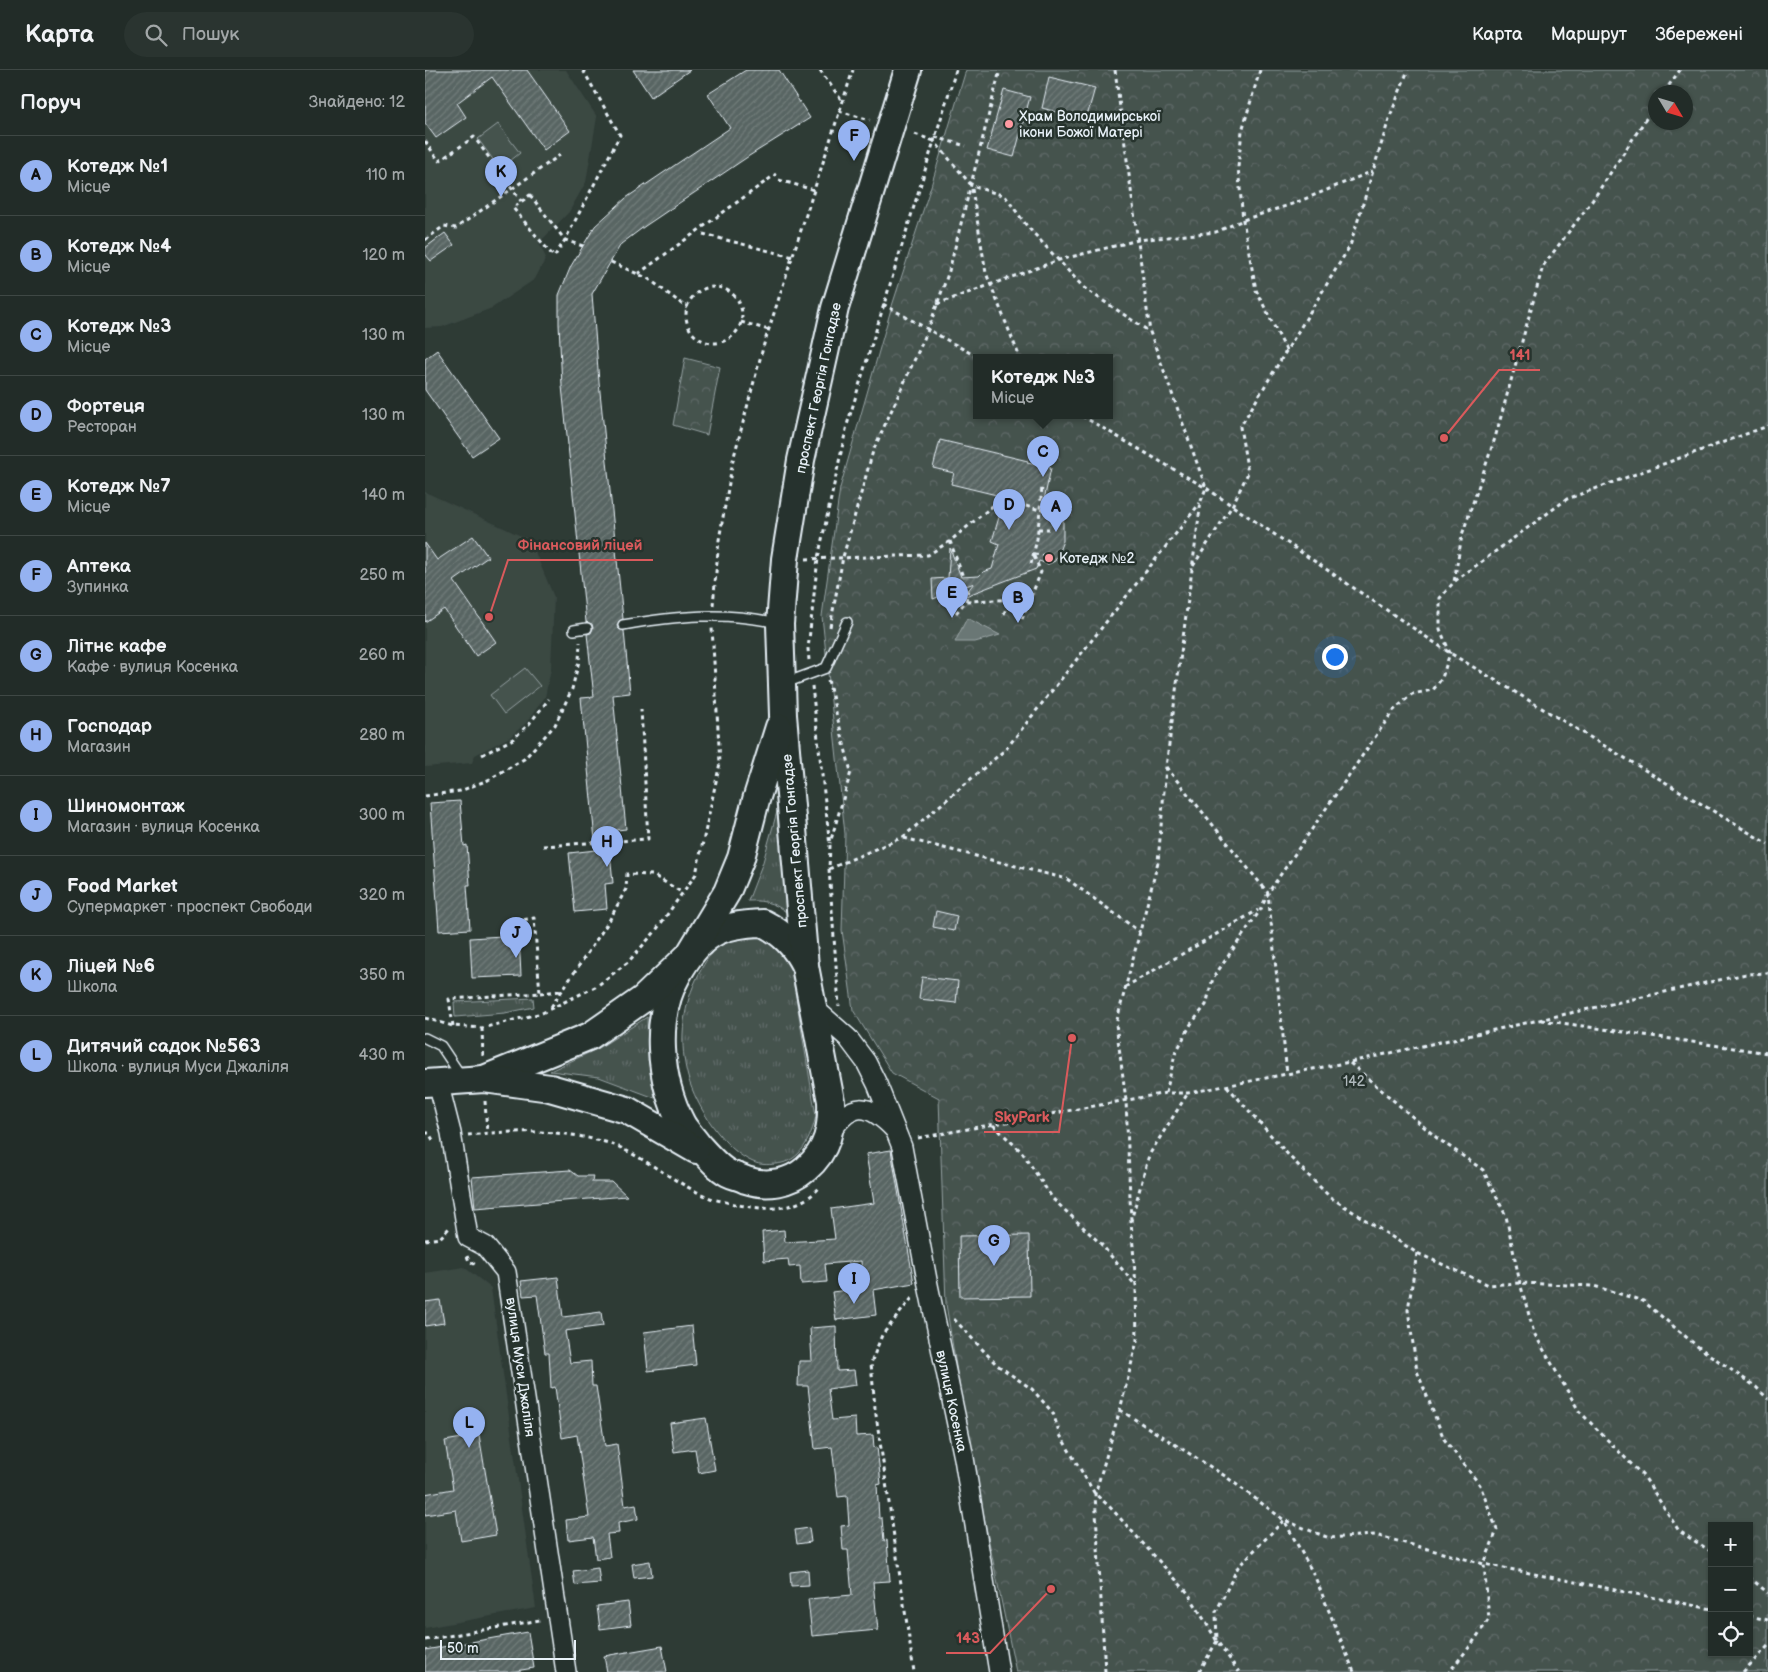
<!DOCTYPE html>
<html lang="uk">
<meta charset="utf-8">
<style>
:root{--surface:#222c28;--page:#2a3430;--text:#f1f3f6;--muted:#a2a7a8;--line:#3f4845;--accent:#95b2f1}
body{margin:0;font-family:"Balsamiq Sans",sans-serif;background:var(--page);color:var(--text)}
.controls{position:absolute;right:15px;bottom:15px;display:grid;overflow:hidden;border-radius:0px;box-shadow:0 1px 4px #0004}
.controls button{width:45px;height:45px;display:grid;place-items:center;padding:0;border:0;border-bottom:1px solid var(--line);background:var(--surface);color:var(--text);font:25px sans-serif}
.compass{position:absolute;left:1223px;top:15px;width:45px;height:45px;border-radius:50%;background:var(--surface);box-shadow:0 1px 4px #0004;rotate:128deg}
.scale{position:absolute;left:15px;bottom:12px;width:136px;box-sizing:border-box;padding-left:5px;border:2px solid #e8f1f8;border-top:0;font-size:14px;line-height:18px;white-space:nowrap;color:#e8f1f8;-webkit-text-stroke:4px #26332d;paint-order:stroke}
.you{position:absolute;left:909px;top:586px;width:18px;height:18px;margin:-12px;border:4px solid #fff;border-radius:50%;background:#1a73e8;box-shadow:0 0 0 8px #1a73e833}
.badge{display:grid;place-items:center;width:32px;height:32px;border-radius:50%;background:var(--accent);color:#111;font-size:16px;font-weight:700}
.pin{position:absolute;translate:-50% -41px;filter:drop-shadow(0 1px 2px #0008)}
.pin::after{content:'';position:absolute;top:26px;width:18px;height:15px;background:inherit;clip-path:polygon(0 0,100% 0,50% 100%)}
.popup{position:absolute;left:548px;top:284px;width:140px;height:65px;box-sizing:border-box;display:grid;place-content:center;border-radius:0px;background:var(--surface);filter:drop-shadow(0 1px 4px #0005);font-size:16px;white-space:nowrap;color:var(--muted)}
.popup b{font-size:19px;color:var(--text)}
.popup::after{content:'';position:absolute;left:50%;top:100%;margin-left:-10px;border:10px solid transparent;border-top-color:var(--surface)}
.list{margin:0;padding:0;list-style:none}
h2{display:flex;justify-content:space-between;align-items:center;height:65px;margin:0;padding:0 20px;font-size:21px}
h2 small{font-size:16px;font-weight:400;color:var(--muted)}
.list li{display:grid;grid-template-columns:32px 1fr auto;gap:15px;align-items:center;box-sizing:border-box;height:80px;padding:0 20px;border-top:1px solid var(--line)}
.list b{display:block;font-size:19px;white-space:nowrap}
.list p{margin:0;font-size:16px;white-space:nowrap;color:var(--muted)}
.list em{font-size:16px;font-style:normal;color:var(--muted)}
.icon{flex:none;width:28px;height:28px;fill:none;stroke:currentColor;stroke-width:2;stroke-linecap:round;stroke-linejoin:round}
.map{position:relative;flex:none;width:1343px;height:1602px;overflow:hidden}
header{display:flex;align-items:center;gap:30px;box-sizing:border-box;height:70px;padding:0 25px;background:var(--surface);border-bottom:1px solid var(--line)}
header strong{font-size:24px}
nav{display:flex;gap:28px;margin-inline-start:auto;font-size:18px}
.search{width:350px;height:45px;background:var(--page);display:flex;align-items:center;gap:12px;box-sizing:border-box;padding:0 18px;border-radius:28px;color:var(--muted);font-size:19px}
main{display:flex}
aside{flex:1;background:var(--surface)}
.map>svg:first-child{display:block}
.built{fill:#3b4843}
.grass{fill:url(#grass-tufts);stroke:#96a2a3}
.forest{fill:url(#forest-crowns);stroke:#96a2a3;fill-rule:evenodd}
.pitch{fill:#45524e;stroke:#96a2a3}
.water{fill:#6b7775;stroke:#9da8a9}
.building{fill:url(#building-hatch);stroke:#e8f1f8}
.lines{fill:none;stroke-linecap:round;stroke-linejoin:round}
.lane-casing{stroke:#e8f1f8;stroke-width:12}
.street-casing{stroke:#e8f1f8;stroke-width:22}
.secondary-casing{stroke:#e8f1f8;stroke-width:30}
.path{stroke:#e8f1f8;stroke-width:3;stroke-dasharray:4 4;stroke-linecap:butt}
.lane{stroke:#26332d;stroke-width:9}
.street{stroke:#26332d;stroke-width:19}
.secondary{stroke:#26332d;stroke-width:26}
.poi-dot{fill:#ff9aa2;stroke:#26332d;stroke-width:2}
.labels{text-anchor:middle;stroke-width:5;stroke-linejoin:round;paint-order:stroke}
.poi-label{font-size:14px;fill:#e8f1f8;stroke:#26332d;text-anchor:start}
.street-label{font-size:14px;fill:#e8f1f8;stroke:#26332d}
.park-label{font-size:14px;fill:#afb9bc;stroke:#26332d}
.leader{fill:none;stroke:#da5a5c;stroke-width:2}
.callout-dot{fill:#da5a5c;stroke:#26332d;stroke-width:2}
.callout-label{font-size:15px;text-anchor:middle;font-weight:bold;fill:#da5a5c;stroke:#26332d;stroke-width:5;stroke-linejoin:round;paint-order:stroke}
</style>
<header>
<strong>Карта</strong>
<div class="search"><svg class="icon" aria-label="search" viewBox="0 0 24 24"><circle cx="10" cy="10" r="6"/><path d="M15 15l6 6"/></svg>Пошук</div>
<nav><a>Карта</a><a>Маршрут</a><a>Збережені</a></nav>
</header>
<main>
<aside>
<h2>Поруч<small>Знайдено: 12</small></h2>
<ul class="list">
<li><span class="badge">A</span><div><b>Котедж №1</b><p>Місце</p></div><em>110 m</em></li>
<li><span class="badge">B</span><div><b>Котедж №4</b><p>Місце</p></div><em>120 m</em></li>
<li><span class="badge">C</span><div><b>Котедж №3</b><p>Місце</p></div><em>130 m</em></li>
<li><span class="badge">D</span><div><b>Фортеця</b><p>Ресторан</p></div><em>130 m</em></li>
<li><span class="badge">E</span><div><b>Котедж №7</b><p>Місце</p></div><em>140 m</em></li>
<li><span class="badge">F</span><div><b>Аптека</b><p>Зупинка</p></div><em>250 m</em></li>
<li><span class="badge">G</span><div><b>Літнє кафе</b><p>Кафе · вулиця Косенка</p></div><em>260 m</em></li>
<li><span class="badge">H</span><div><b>Господар</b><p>Магазин</p></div><em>280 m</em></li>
<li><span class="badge">I</span><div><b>Шиномонтаж</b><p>Магазин · вулиця Косенка</p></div><em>300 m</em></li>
<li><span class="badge">J</span><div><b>Food Market</b><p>Супермаркет · проспект Свободи</p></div><em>320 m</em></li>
<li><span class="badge">K</span><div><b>Ліцей №6</b><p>Школа</p></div><em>350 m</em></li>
<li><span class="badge">L</span><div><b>Дитячий садок №563</b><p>Школа · вулиця Муси Джаліля</p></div><em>430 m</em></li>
</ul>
</aside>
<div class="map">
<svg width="1343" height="1602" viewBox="0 0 1343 1602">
<defs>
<pattern id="grass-tufts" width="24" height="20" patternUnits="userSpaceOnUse" patternTransform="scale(1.25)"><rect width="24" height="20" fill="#45524e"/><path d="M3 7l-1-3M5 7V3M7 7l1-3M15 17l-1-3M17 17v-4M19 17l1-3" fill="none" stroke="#606b68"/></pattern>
<pattern id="forest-crowns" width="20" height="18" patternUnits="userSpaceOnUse" patternTransform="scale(1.25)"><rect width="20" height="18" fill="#45524e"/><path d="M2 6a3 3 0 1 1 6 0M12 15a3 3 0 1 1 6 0" fill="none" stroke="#606b68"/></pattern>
<pattern id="building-hatch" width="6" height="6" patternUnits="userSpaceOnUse" patternTransform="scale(1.25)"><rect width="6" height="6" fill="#596563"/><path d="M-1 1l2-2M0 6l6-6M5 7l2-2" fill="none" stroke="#717c7a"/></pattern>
</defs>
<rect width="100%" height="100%" fill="#2e3b35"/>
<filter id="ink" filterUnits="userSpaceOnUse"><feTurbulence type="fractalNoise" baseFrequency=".02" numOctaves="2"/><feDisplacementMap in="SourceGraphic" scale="10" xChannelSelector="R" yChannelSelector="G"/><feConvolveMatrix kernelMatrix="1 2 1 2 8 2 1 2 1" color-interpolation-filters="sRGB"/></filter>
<g filter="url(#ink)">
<g class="built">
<polygon points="0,0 141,0 172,47 161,112 144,142 114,173 121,188 110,209 67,238 17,257 0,258"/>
<polygon points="0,422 105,470 129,527 126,599 120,627 101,653 85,667 50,685 47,693 0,697"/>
<polygon points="39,1197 66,1218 111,1538 0,1558 0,1203"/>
</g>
<g class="grass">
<path d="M353 738 367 847C353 834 341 830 323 831L338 792Z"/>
<path d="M333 866 354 876 365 892 391 1046C386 1067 376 1093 350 1094 343 1095 335 1095 328 1092 299 1080 271 1036 263 1007 254 975 257 940 271 910 278 895 289 873 307 869 315 866 325 867 333 866Z"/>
<polygon points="108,928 109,937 80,943 30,947 29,932"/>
<polygon points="222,947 223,989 230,1028 174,1007 125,1001 174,978"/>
</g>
<g class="forest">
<path d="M541 0H1343V1602H591L543 1370 521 1234 514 1028 467 1003 428 940 417 860 420 764 397 546 415 418 466 239 506 116ZM1230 22H1260V52H1230ZM552 288H684V346H552ZM1287 1456H1324V1583H1287Z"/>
<polygon points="260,288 295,297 282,365 248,355"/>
</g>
<g class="pitch">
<polygon points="73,54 95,83 75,99 53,69"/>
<polygon points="100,598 115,616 79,644 65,625"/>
</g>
<polygon class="water" points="542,548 575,565 550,572 530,572"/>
<g class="building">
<polygon points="0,0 102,0 145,61 119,80 67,7 32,33 41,47 11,68 0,53"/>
<polygon points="208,0 265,0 226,27"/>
<polygon points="321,0 354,0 385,48 324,86 220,156 196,174 167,224 174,312 198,549 194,551 192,556 194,559 199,561 205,623 188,625 201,759 183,761 188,813 180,814 182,839 150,842 144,783 171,780 156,628 169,627 162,564 166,563 168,558 167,554 161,552 137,316 134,254 134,225 146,196 170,156 201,128 305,58 283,24"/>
<polygon points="624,7 670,18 661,50 617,38"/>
<polygon points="579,20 605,27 589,87 562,80"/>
<polygon points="20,163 29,175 6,191 0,184 0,178"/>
<polygon points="12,280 74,368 47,386 0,320 0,289"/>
<polygon points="515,370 603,391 602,393 626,398 619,430 638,427 638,471 630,491 623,494 614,491 611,499 538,527 549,513 508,529 507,509 523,508 525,478 536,507 554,506 558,502 567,499 574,474 567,471 580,427 526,414 529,403 508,398"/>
<polygon points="48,466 63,487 29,511 71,572 51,586 19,539 0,552 0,473 12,490"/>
<polygon points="35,731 39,776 42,775 45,815 42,815 45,859 14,861 5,733"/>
<polygon points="511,841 532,846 529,861 508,857"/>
<polygon points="94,865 96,906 47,908 45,868"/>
<polygon points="497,907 533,911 531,933 494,929"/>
<polygon points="466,1080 489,1213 448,1220 451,1245 411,1250 407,1222 438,1218 436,1191 400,1194 402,1212 376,1214 375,1196 364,1197 363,1189 339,1191 337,1162 359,1160 360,1172 410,1169 406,1139 449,1133 441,1084"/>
<polygon points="145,1100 153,1106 168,1106 167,1112 187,1112 202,1126 50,1138 47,1107"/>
<polygon points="604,1165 605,1226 535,1227 534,1166"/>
<polygon points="133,1207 138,1247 176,1242 178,1256 140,1261 145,1293 166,1291 167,1316 171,1316 180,1376 192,1374 200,1436 211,1434 213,1449 193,1453 194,1463 182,1464 185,1487 171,1489 168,1467 143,1470 141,1450 164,1447 152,1365 137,1368 130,1317 126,1318 124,1283 120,1283 112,1225 98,1226 96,1211"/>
<polygon points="15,1230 19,1253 0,1256 0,1232"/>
<polygon points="267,1256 271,1295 223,1301 219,1262"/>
<polygon points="411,1256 412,1301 429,1300 431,1315 403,1319 407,1350 430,1348 431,1366 448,1365 449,1378 452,1377 456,1414 452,1415 454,1448 457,1448 459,1471 462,1470 465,1511 448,1512 453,1560 387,1566 383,1529 427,1525 423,1480 418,1480 416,1456 424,1455 422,1426 413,1427 407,1377 390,1379 383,1316 373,1316 374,1291 387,1291 385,1258"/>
<polygon points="281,1348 290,1400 274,1403 270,1379 249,1382 245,1353"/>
<polygon points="54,1365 71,1465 36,1471 31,1440 0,1445 0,1424 28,1419 20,1371"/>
<polygon points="384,1458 386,1472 372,1474 370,1460"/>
<polygon points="225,1491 227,1506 209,1508 207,1494"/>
<polygon points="173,1498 175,1513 150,1515 148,1501"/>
<polygon points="383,1500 384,1515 366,1516 365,1502"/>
<polygon points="203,1532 206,1555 175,1559 172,1536"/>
<polygon points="103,1562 109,1598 84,1602 0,1602 0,1580"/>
<polygon points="237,1576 242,1602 182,1602 179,1586"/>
</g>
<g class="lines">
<g class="lane-casing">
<g id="lane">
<path d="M198 555C251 546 300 541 352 553"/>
<polyline points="149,560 162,558"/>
<polyline points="360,613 401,598 422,552"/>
<polyline points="0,968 16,976 36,1006"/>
</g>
</g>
<g class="street-casing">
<g id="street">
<polyline points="389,938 423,968 441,992 452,1014 477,1077 502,1210 539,1388 574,1602"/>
<polyline points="13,1012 26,1063 43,1167 60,1176 81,1202 141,1602"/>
<path d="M404 1065C426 1030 443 1032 470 1060"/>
</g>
</g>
<g class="secondary-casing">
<g id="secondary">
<path d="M338 853C358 863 370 876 380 896L406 1031C407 1058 403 1080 381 1099 365 1113 342 1117 321 1110 315 1107 309 1106 303 1103 292 1097 282 1085 273 1075 268 1068 261 1061 257 1054 234 1010 228 947 253 904 275 865 293 854 338 853Z"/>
<polyline points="380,896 358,645 355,554 360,489 376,390 410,238 483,0"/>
<polyline points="59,1009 165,966 218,929 264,885 302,822 316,788 331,730 354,657"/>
<polyline points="0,1013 59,1009 125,1018 202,1040 271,1080"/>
</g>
</g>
<g class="path">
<polyline points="395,0 417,31"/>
<polyline points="531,0 509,71 547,116 580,126 602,156 659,218 725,262"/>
<polyline points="690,0 725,262 781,418 776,431 741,697 733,792 691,954 701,1030 706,1151"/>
<polyline points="835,0 817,61 813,97 818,150 831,220 862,282"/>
<polyline points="1239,22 1255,0"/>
<polyline points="414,41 445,50"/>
<polyline points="510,67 541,76"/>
<polyline points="0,71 14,91 49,67 96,131"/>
<polyline points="354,110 389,120"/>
<polyline points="547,119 561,203 595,288"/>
<polygon points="105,125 140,170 129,187 88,138"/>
<polyline points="278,164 368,187"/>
<polyline points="0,170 19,156 31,158 135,85"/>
<polyline points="158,176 140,170 195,65 158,0"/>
<polyline points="186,192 224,209 262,238"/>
<polyline points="213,204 351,104"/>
<circle cx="289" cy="245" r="28"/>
<polyline points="458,234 554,288"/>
<polyline points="512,234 634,190 713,170 791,162 818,150 870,133 948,101"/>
<polyline points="316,252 344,260"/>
<polyline points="657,346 781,418 1025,583 1343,774"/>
<polyline points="613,459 624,459"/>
<polyline points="525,471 538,507"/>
<polyline points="609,484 618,485"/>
<polyline points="381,489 503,485 525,471 576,429 615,440 617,417"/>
<polyline points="606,494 612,469 615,440 625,436"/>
<polyline points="768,496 807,436 823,403 815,357 925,176 964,49 983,0"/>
<polyline points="1030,511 1142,429 1343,356"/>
<polyline points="541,531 543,519"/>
<polyline points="288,535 294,470 308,390 339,274 428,0"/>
<polyline points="531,543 541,531 605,529"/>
<polyline points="579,544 584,530"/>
<polyline points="597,549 616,502 608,484"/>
<polyline points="405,557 418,487 448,381 503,260 524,201 575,0"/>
<polyline points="384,590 383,579 393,488 422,355 509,71 487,63"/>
<polyline points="403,610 426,702 405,773"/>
<polyline points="387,616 405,776 404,799 414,936"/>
<polyline points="57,685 88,669 104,654 124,629"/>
<polyline points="741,697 843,823 862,1004"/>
<polyline points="0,726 35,721 63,710 99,689 130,655 147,619 154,591 155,572"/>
<polyline points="479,768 642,809 715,862"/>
<polyline points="118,776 223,769 216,639"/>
<polyline points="404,799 478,767 581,679 775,433"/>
<polyline points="700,917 833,840"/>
<polyline points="115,923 136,921"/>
<polyline points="126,937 184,851 201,819 202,804 228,805 258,823"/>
<polyline points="0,948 28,956 57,958 117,943 172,916 203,892 229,863 271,804 295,693 287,558"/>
<polyline points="1116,950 1343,983"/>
<polyline points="28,956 24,929 115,923 109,848 97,850"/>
<polyline points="57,958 58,988"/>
<polyline points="925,993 1012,1068 1058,1100 1081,1146 1095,1213 1109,1263 1154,1341 1220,1408 1254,1461 1287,1482"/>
<polyline points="802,1016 866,1088 905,1127 992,1183 1064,1215 1095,1213 1169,1216 1218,1231 1272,1276 1331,1317 1343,1329"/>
<polyline points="741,1023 750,984 766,954 781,935 788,908 836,839 843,823 968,641 987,624 1008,620 1017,608 1025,583 1015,559 1015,528 1029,512 1037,465 1070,368 1118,196 1167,131 1230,35"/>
<polyline points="60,1031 62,1063"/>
<polyline points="568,1055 597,1082 628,1129 676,1174 711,1216"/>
<polyline points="0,1063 4,1063 8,1070"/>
<path d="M43 1065C83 1061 132 1059 171 1070 181 1072 192 1075 200 1080 228 1094 254 1115 283 1127 289 1130 298 1131 305 1133 335 1140 371 1144 394 1118"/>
<polyline points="493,1068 741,1023 763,1023 925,992 1321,904 1343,903"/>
<polyline points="0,1170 15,1168 24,1158"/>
<polyline points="992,1183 983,1240 992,1301 1019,1369 1055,1415 1072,1460 1059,1494 1064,1549 1046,1575 1024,1602"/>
<polyline points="42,1186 44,1191 51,1195"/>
<polyline points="487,1228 457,1265 446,1293 450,1338 489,1602"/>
<polyline points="529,1249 572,1295 607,1319 628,1343 635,1365 670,1424 684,1436 763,1523 792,1571 814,1602"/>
<polyline points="695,1340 800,1406 859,1450 904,1468 950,1465 1059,1494 1287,1539"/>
<polyline points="1324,1507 1343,1523"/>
<polyline points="1324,1546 1343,1550"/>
<polyline points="0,1570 115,1550"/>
<polyline points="680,1602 670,1424 695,1340 712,1271 711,1216 706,1151 724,1085 763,1023"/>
<polyline points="774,1602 792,1571 791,1542 813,1497 859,1450 890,1507 929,1602"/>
<polyline points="1318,1602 1343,1576"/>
</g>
<use href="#lane" class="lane"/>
<use href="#street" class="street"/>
<use href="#secondary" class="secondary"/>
</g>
</g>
<g class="poi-dot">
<circle cx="584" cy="54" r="5"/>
<circle cx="624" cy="488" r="5"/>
</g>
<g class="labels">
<g class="poi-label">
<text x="594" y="51">Храм Володимирської<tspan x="594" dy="16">ікони Божої Матері</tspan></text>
<text x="634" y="493">Котедж №2</text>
</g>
<g class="street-label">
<text transform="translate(393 318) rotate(-78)" y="5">проспект Георгія Гонгадзе</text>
<text transform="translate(369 771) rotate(-95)" y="5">проспект Георгія Гонгадзе</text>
<text transform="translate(96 1297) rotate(82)" y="5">вулиця Муси Джаліля</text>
<text transform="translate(527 1331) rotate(78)" y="5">вулиця Косенка</text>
</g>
<g class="park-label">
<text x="929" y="1016">142</text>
</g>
</g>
<path class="leader" d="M1019 368L1074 300H1115M64 547L83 490H228M647 968L634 1062H559M626 1519L565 1583H521"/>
<g class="callout-dot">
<circle cx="1019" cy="368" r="5"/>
<circle cx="64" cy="547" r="5"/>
<circle cx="647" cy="968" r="5"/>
<circle cx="626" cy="1519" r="5"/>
</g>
<g class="callout-label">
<text x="1095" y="290">141</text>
<text x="155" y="480">Фінансовий ліцей</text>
<text x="597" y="1052">SkyPark</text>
<text x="543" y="1573">143</text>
</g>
</svg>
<div class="controls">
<button>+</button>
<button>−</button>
<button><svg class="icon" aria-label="locate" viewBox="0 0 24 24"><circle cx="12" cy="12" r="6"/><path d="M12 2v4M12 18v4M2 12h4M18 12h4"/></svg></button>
</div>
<svg class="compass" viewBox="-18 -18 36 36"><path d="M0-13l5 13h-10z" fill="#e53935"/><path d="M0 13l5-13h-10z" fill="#a2a7a8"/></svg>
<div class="scale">50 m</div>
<div class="you"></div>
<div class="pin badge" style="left:631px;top:462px">A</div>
<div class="pin badge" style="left:593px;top:553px">B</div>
<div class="pin badge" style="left:618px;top:407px">C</div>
<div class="popup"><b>Котедж №3</b>Місце</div>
<div class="pin badge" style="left:584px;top:460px">D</div>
<div class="pin badge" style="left:527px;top:548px">E</div>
<div class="pin badge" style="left:429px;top:91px">F</div>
<div class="pin badge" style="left:569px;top:1196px">G</div>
<div class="pin badge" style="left:182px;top:797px">H</div>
<div class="pin badge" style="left:429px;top:1234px">I</div>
<div class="pin badge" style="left:91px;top:888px">J</div>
<div class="pin badge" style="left:76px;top:127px">K</div>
<div class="pin badge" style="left:44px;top:1378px">L</div>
</div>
</main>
